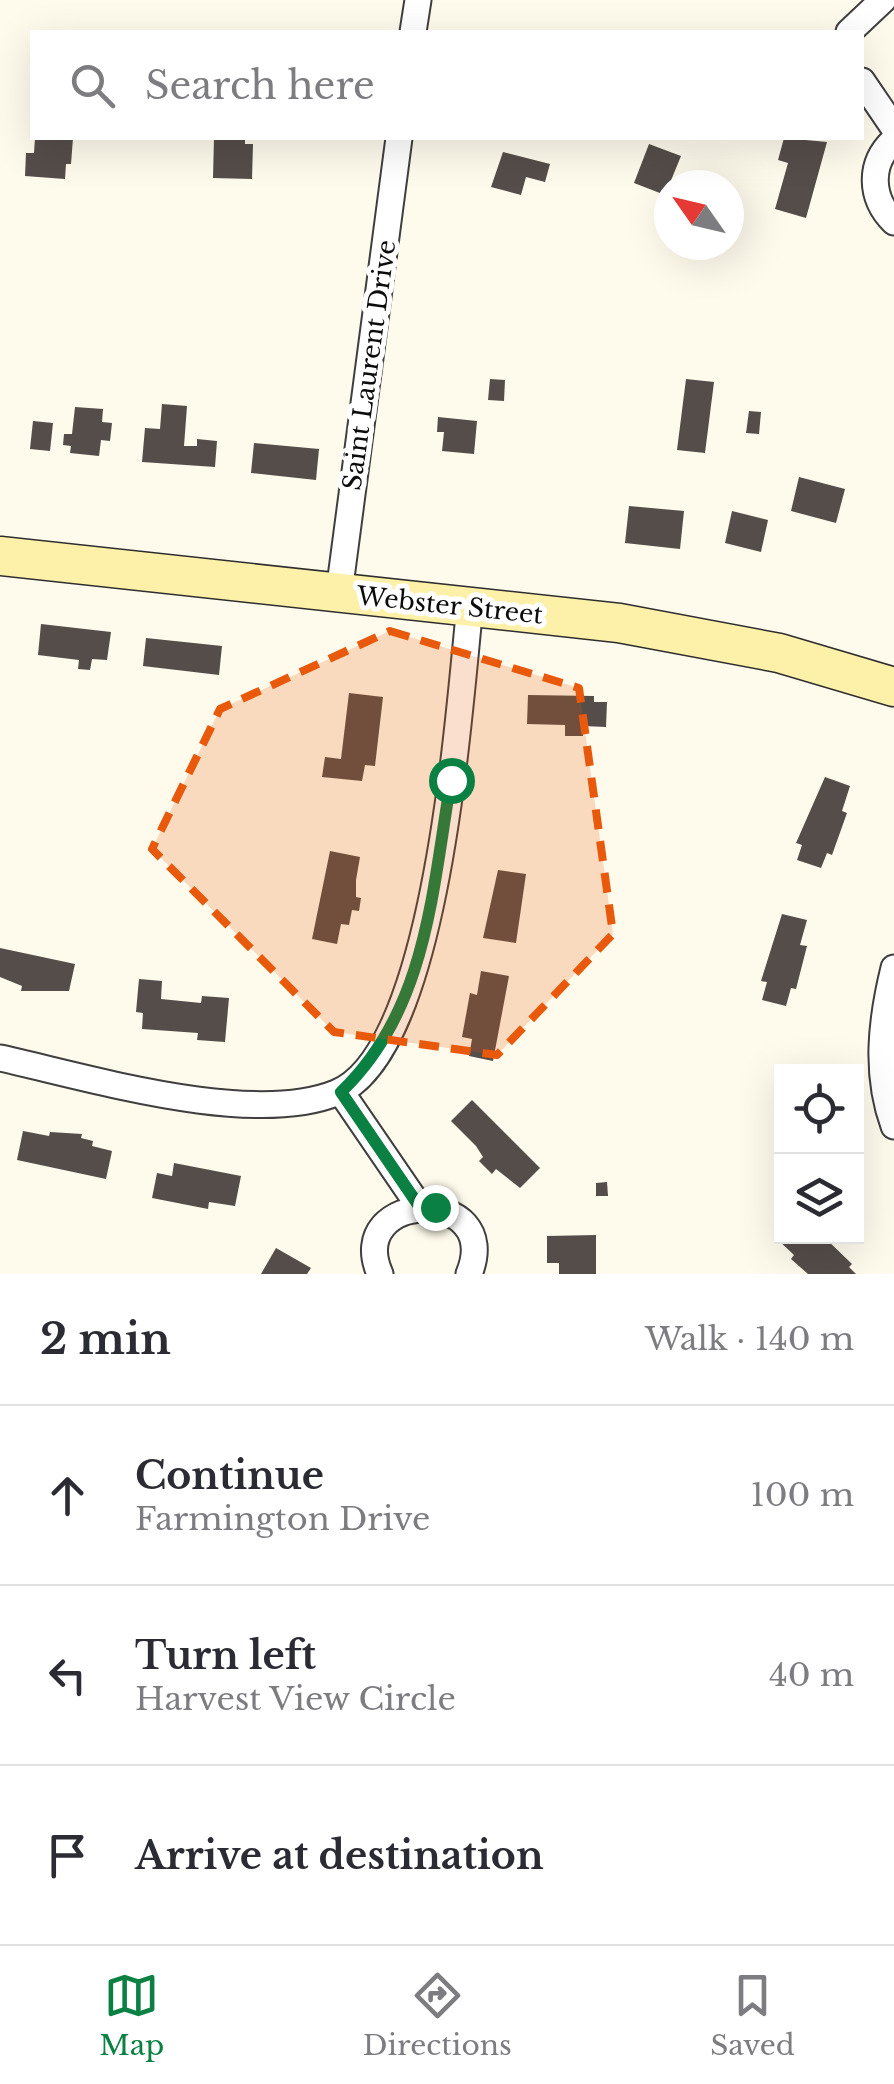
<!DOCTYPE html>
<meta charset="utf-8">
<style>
:root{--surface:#fff;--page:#f7f7f7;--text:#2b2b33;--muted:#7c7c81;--line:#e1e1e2;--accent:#0b8043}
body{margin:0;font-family:"Libre Baskerville",serif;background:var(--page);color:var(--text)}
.controls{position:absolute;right:30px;bottom:30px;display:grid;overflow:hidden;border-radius:0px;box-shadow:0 10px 40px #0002}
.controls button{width:90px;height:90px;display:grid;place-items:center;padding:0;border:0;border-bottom:2px solid var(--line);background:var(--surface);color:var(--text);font:50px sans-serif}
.compass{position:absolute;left:654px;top:170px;width:90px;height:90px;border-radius:50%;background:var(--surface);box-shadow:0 10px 40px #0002;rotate:304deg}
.stop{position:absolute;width:30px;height:30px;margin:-22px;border:8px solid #0b8043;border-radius:50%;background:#fff}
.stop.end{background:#0b8043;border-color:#fff;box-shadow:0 2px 10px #0008}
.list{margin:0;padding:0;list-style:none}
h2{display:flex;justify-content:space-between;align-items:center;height:130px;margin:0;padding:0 40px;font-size:42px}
h2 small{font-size:32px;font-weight:400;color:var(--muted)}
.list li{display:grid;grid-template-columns:65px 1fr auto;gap:30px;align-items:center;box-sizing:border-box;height:180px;padding:0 40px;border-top:2px solid var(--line)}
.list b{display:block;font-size:38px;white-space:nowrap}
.list p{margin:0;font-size:32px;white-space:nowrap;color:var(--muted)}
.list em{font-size:32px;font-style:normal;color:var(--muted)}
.icon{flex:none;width:55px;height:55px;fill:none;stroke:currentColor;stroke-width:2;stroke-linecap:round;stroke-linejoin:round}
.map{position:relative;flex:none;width:894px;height:1274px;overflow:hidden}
.search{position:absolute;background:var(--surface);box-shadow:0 10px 40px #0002;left:30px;right:30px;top:30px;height:110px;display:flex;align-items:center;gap:25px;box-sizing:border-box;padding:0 35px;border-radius:0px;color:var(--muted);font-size:38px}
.sheet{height:670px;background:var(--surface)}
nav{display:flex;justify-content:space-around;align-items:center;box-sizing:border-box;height:140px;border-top:2px solid var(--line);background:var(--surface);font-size:28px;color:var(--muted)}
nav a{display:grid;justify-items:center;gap:5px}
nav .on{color:var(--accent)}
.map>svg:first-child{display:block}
.building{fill:#554d49}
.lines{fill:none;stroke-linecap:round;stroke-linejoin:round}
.street-casing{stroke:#3f3f3f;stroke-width:29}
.secondary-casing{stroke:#2e2e2e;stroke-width:41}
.street{stroke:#fff;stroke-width:25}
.secondary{stroke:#fdf0a9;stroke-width:38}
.route{stroke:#0b8043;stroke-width:12}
.marked{fill:#e8590c;fill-opacity:0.2;stroke:#e8590c;stroke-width:8;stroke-dasharray:20 12;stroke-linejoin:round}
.labels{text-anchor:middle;stroke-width:10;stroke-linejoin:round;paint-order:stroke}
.street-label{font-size:25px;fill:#0c0c0c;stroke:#fff}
</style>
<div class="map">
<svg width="894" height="1274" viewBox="0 0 894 1274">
<rect width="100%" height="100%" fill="#fefaec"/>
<g class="building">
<polygon points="35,138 73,138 71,164 66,164 65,179 25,176 26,153 34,153"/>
<polygon points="214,138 245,138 245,144 253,144 252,179 213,178"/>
<polygon points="784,138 827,142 806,218 775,209 788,163 778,160"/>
<polygon points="649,144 681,156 665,195 634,183"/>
<polygon points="503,152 550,164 545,182 526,177 521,195 491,187"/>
<polygon points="490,379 505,380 504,401 488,400"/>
<polygon points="686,379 714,382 705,453 677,450"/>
<polygon points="162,404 187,406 184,446 197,446 197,439 217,441 215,467 142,462 145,428 160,429"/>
<polygon points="75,407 103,409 102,422 112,423 110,441 101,440 99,456 70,453 71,446 63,445 64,434 72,434"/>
<polygon points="749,411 761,412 759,434 746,433"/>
<polygon points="438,417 477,421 474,454 442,451 444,432 437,432"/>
<polygon points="33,421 53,423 50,451 30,449"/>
<polygon points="254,443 319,449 316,480 251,473"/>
<polygon points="799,477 845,489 836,523 791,511"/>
<polygon points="629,506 684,511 680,549 625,543"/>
<polygon points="732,511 768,520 761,552 725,543"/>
<polygon points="41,624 111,632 107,660 92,659 90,670 78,669 79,660 38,655"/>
<polygon points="146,638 222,646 219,675 143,666"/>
<polygon points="349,693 383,697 375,766 365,765 362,781 322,777 325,757 341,759"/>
<polygon points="528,695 594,696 594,702 607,702 606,727 583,726 583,736 565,736 565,725 527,724"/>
<polygon points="825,777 850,786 842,811 847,813 832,855 827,853 821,868 797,860 802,845 796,843"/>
<polygon points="330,851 360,857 356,880 356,897 361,898 359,911 352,910 349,925 341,924 337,944 312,939"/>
<polygon points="498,870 526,874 516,943 483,938"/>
<polygon points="782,914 807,920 800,945 807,946 796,989 791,988 786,1006 762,1000 767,982 761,981"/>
<polygon points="0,948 75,964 69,991 21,991 22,986 0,977"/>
<polygon points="481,971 509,976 493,1061 469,1056 472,1039 462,1037 470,993 477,995"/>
<polygon points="139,979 162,981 161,999 201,1003 202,996 229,998 225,1042 197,1040 198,1033 142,1029 143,1013 136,1012"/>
<polygon points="472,1100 540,1168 520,1188 496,1169 492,1174 479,1161 483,1157 476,1146 451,1121"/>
<polygon points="23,1131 49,1136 50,1132 82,1134 81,1138 93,1141 92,1146 112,1151 106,1179 17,1160"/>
<polygon points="174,1163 241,1176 235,1206 209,1202 208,1209 152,1198 157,1173 172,1176"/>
<polygon points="607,1182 608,1196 596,1196 596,1183"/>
<polygon points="596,1235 596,1274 559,1274 559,1263 547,1263 547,1236"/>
<polygon points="780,1236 823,1236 852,1264 849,1267 856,1274 808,1274 791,1259 794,1255 777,1239"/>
<polygon points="276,1248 311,1268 307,1274 261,1274"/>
</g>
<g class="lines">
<g class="street-casing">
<g id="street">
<polyline points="413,32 418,0"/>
<polyline points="849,32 883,0"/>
<polyline points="862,81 894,128"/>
<path d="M894 140C868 164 870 198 894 222"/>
<polyline points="339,593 399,138"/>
<path d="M894 968C881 1021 875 1074 894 1126"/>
<path d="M0 1058C90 1078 251 1127 336 1093 438 1053 459 705 470 606"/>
<polyline points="341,1092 419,1206"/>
<path d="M380 1274C343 1190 505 1185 469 1274"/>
</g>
</g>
<g class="secondary-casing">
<polyline id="secondary" points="0,556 619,623 779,653 894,687"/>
</g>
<use href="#street" class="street"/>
<use href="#secondary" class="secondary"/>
</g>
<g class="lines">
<path class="route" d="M435 1207 419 1206 341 1092C427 1010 432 891 451 780"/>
</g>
<path class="marked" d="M390 631 579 688 613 934 497 1055 334 1032 152 849 220 709Z"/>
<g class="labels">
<g class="street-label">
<text transform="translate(369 365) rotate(-82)" y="9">Saint Laurent Drive</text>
<text transform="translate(450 605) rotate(6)" y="9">Webster Street</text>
</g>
</g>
</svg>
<div class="controls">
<button><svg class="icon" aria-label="locate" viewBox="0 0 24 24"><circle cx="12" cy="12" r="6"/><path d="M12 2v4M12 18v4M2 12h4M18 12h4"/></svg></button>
<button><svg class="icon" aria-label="layers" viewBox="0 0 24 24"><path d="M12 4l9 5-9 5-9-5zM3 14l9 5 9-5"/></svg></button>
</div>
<svg class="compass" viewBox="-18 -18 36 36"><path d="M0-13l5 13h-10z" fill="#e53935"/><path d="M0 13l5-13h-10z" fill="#7c7c81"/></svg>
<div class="stop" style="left:451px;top:780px"></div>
<div class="stop end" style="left:435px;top:1207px"></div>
<div class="search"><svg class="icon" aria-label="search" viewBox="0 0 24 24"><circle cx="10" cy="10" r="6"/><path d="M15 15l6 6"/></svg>Search here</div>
</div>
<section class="sheet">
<h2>2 min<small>Walk · 140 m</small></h2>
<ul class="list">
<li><svg class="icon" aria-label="ahead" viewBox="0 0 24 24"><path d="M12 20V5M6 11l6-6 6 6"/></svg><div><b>Continue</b><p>Farmington Drive</p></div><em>100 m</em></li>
<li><svg class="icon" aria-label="left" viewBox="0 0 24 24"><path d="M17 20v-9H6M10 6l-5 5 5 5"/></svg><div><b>Turn left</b><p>Harvest View Circle</p></div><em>40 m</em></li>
<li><svg class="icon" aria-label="arrive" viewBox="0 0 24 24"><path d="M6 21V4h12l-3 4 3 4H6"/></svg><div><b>Arrive at destination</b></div></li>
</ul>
</section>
<nav>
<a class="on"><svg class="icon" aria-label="map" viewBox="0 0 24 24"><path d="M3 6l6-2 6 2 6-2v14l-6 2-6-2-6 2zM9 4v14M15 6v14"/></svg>Map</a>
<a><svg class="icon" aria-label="directions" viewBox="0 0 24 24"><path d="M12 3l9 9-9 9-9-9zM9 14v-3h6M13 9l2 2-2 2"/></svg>Directions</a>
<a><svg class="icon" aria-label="saved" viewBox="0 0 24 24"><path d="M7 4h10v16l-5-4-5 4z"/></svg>Saved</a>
</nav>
